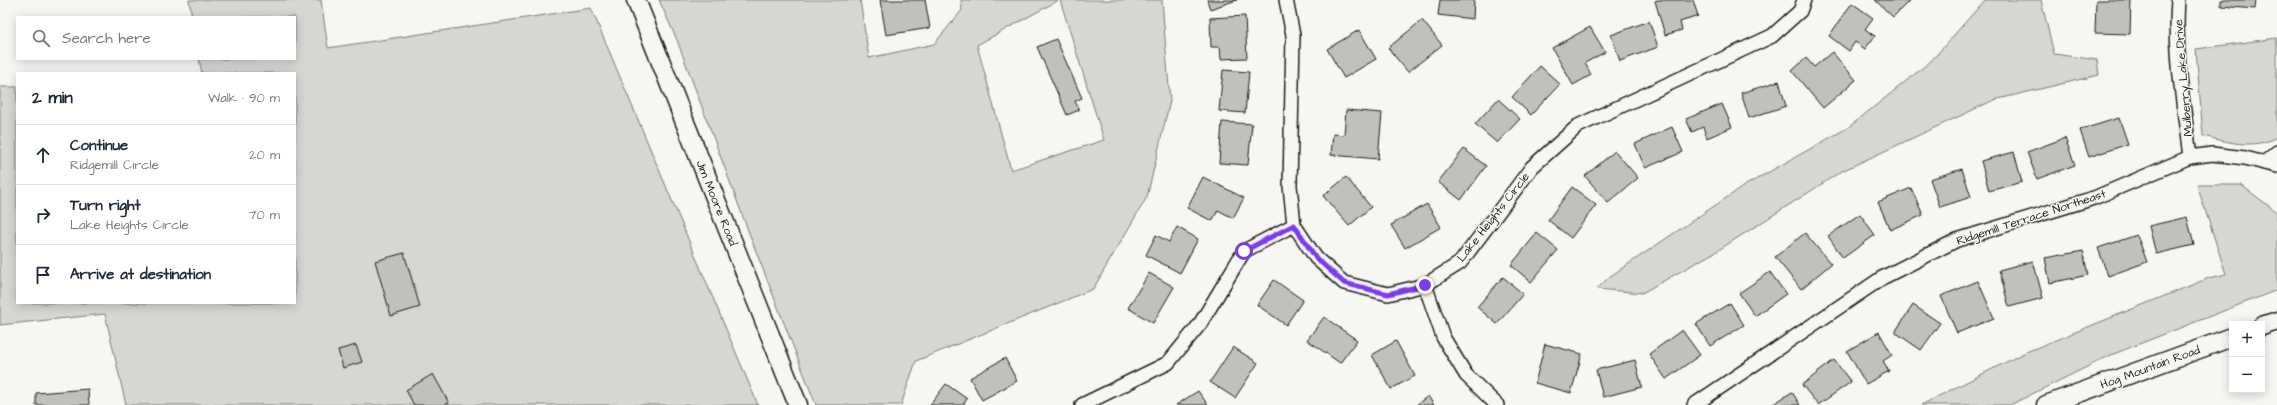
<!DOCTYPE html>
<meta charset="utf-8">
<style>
:root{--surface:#fff;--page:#f2f2f3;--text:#1f2937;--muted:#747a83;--line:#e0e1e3}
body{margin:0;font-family:"Architects Daughter",sans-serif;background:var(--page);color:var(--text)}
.controls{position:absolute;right:12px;bottom:12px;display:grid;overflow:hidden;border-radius:0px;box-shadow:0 2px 10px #0003}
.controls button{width:36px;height:36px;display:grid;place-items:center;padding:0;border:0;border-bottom:1px solid var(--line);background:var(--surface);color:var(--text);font:20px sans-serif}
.stop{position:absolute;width:12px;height:12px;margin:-9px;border:3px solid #7c3aed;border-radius:50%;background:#fff}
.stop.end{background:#7c3aed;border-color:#fff;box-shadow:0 1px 4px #0008}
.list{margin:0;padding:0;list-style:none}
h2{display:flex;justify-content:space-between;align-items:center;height:52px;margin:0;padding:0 16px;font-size:17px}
h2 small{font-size:13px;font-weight:400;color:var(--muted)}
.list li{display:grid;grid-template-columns:26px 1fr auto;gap:12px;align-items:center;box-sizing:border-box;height:60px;padding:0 16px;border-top:1px solid var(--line)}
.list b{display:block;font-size:15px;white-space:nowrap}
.list p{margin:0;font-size:13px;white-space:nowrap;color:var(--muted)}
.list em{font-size:13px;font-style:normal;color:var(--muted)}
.icon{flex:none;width:22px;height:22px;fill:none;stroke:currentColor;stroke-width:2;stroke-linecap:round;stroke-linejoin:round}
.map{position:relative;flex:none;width:2277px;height:405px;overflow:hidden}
.search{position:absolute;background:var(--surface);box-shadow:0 2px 10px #0003;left:16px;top:16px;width:280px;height:44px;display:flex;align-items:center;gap:10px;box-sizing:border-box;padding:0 14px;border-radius:0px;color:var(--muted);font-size:15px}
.panel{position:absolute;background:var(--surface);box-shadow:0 2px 10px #0003;left:16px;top:72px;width:280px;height:232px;border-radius:0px}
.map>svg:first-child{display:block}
.green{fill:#d6d6d2;stroke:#797977}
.building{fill:#c0c0bd;stroke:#1c1c1c}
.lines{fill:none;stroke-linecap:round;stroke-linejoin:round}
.street-casing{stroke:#1c1c1c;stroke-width:16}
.secondary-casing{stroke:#1c1c1c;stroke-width:21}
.street{stroke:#f6f6f2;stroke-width:13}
.secondary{stroke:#f6f6f2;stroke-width:18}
.route{stroke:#7c3aed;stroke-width:5}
.labels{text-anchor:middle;stroke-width:3;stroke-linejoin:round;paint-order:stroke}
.street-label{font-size:12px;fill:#1c1c1c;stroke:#f6f6f2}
</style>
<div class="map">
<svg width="2277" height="405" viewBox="0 0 2277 405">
<rect width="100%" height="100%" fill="#f6f6f2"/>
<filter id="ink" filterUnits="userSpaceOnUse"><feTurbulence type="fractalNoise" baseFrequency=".025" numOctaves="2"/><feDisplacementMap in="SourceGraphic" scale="8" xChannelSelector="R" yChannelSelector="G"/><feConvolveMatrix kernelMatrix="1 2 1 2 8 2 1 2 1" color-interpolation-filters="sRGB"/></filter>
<g filter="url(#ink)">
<g class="green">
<polygon points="189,0 321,0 328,48 591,8 758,405 126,405 105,314 0,325 0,87 17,87 17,303 295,303 295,73 202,73 199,59 295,59 295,17 192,17"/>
<polygon points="659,0 860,0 869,58 934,44 962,10 961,0 1059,0 977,45 1011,170 1104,140 1060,0 1162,0 1170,101 1147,197 1093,289 916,361 901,405 816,405 752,241 677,40"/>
<polygon points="1985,0 2041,0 2054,54 2097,60 2099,75 1994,100 1842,171 1717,251 1642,293 1597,289 1609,277 1744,186 1849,127 1931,61"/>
<path d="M2277 38V137C2253 150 2228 142 2203 136L2196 49Z"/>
<polygon points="2197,185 2241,185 2277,212 2277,290 2111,355 2010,405 1921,405 2026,352 2209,278 2226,274"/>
</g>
<g class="building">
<polygon points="880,0 925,0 930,28 886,35"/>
<polygon points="1207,0 1237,0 1210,9"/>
<polygon points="1440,0 1474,0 1473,19 1438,15"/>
<polygon points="1658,0 1693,0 1698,16 1680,22 1682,30 1665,35 1655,1"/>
<polygon points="1875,0 1910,0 1893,17"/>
<polygon points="2096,0 2131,0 2130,34 2095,33"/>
<polygon points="2221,0 2256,0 2255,9 2221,6"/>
<polygon points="1852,3 1873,18 1865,29 1875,36 1865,49 1855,42 1849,51 1829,36"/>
<polygon points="1245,16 1247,58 1221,59 1220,47 1211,47 1210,18"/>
<polygon points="1422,20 1442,45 1408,72 1388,48"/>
<polygon points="1649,21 1658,47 1620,61 1611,35"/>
<polygon points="1590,27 1605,52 1585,63 1591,75 1573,85 1552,48"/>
<polygon points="1359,30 1376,59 1344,78 1327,49"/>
<polygon points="1056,39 1082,98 1075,101 1079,110 1067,115 1037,47"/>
<polygon points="1832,52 1856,80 1823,108 1792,71 1806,58 1814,67"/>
<polygon points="1540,66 1560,84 1531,115 1512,97"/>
<polygon points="1223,70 1249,72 1245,113 1219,111"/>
<polygon points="1779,81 1786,106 1749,118 1741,93"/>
<polygon points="1498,99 1520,119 1497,143 1475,124"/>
<polygon points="1722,104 1732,127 1707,138 1703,127 1692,132 1686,119"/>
<polygon points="1346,110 1382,113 1378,159 1331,155 1333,134 1344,135"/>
<polygon points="2119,118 2128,144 2089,157 2080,130"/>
<polygon points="1222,122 1252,124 1248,165 1219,163"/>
<polygon points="1672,127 1683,152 1645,168 1635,144"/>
<polygon points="2065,138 2075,165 2037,179 2027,152"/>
<polygon points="1464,149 1486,166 1461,200 1438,182"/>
<polygon points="1615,151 1638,178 1608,203 1585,176"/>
<polygon points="2014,152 2022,182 1989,191 1981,161"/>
<polygon points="1962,169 1971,197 1940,207 1930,179"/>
<polygon points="1203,177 1244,198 1233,218 1218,210 1212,221 1187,208"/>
<polygon points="1346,177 1371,207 1349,226 1323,196"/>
<polygon points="1572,187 1596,205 1571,238 1548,220"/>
<polygon points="1911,188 1923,215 1890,230 1878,202"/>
<polygon points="1427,204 1441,227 1405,248 1391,225"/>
<polygon points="1860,214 1875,235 1843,258 1828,236"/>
<polygon points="2187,217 2194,245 2156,254 2149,226"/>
<polygon points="1177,227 1198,239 1180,273 1146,255 1156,235 1169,242"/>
<polygon points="1537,233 1558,250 1531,282 1511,265"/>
<polygon points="1805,233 1831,264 1801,289 1775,257"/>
<polygon points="2137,235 2147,262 2108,276 2098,248"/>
<polygon points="2083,251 2088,275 2050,283 2045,258"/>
<polygon points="404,253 420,307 391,316 375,261"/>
<polygon points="2033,261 2043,298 2009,307 1999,270"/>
<polygon points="1770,272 1786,294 1755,316 1739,293"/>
<polygon points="1149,273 1174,287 1153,323 1128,308"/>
<polygon points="1503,277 1523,294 1497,324 1477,307"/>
<polygon points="1274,280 1303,300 1286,325 1257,305"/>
<polygon points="1978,281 1994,318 1957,333 1941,296"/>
<polygon points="1730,303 1744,325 1710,346 1696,324"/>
<polygon points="1913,305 1940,323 1921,350 1895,332"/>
<polygon points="1324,317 1357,340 1340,363 1307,340"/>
<polygon points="1682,330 1700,355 1666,379 1649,354"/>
<polygon points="1879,332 1892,355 1883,361 1889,371 1866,384 1847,351"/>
<polygon points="1396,341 1415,376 1391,389 1372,355"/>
<polygon points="1545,344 1582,354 1571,393 1535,383"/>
<polygon points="356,345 362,362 343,368 338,350"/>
<polygon points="1233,347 1258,363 1235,398 1210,382"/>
<polygon points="1005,358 1017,381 982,400 970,378"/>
<polygon points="1635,360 1642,387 1603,397 1596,370"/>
<polygon points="1834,360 1851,382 1818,405 1802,385"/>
<polygon points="433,374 449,403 444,405 414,405 406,390"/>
<polygon points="946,384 967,399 963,405 930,405"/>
<polygon points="88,389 89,405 36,405 36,393"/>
<polygon points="1198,391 1208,405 1176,405"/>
<polygon points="1792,392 1800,405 1772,405"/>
<polygon points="1428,396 1434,405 1416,405"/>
</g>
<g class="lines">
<g class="street-casing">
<g id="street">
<polyline points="1286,0 1293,35 1290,186 1294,225 1316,258 1344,283 1388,294 1425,285 1460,263 1532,167 1578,126 1772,36 1800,11 1804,0"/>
<path d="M2178 0C2174 52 2184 106 2190 157"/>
<polyline points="2264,163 2277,152"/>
<polyline points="1425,285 1443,337 1466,375 1497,405"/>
<polyline points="1082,405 1168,363 1200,324 1244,251 1294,225"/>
<polyline points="1694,405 1882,278 1957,240 2094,198 2190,157 2212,154 2245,158 2277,166"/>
</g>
</g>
<g class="secondary-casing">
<g id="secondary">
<polyline points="636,0 798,405"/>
<polyline points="2262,326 2277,321"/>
<polyline points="2046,405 2232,337"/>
</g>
</g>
<use href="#street" class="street"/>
<use href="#secondary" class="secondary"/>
</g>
</g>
<g class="lines" filter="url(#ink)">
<polyline class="route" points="1244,251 1294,225 1316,258 1344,283 1388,294 1425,285"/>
</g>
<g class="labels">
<g class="street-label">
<text transform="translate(2183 78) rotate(-95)" y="4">Mulberry Lake Drive</text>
<text transform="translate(717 203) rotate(68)" y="4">Jim Moore Road</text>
<text transform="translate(1493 217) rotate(-52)" y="4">Lake Heights Circle</text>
<text transform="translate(2031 217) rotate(-18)" y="4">Ridgemill Terrace Northeast</text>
<text transform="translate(2150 367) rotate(-20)" y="4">Hog Mountain Road</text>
</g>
</g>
</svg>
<div class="controls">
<button>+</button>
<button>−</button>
</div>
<div class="stop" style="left:1244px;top:251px"></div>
<div class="stop end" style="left:1425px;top:285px"></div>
<div class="search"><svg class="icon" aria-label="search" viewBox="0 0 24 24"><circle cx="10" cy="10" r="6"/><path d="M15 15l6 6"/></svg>Search here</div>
<section class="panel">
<h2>2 min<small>Walk · 90 m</small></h2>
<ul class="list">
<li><svg class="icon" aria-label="ahead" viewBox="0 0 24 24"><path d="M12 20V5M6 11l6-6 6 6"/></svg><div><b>Continue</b><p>Ridgemill Circle</p></div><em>20 m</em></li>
<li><svg class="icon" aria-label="right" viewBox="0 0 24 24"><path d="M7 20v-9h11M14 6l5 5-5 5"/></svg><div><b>Turn right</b><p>Lake Heights Circle</p></div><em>70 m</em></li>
<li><svg class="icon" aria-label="arrive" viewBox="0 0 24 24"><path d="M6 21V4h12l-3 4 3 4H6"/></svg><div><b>Arrive at destination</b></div></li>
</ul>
</section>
</div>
